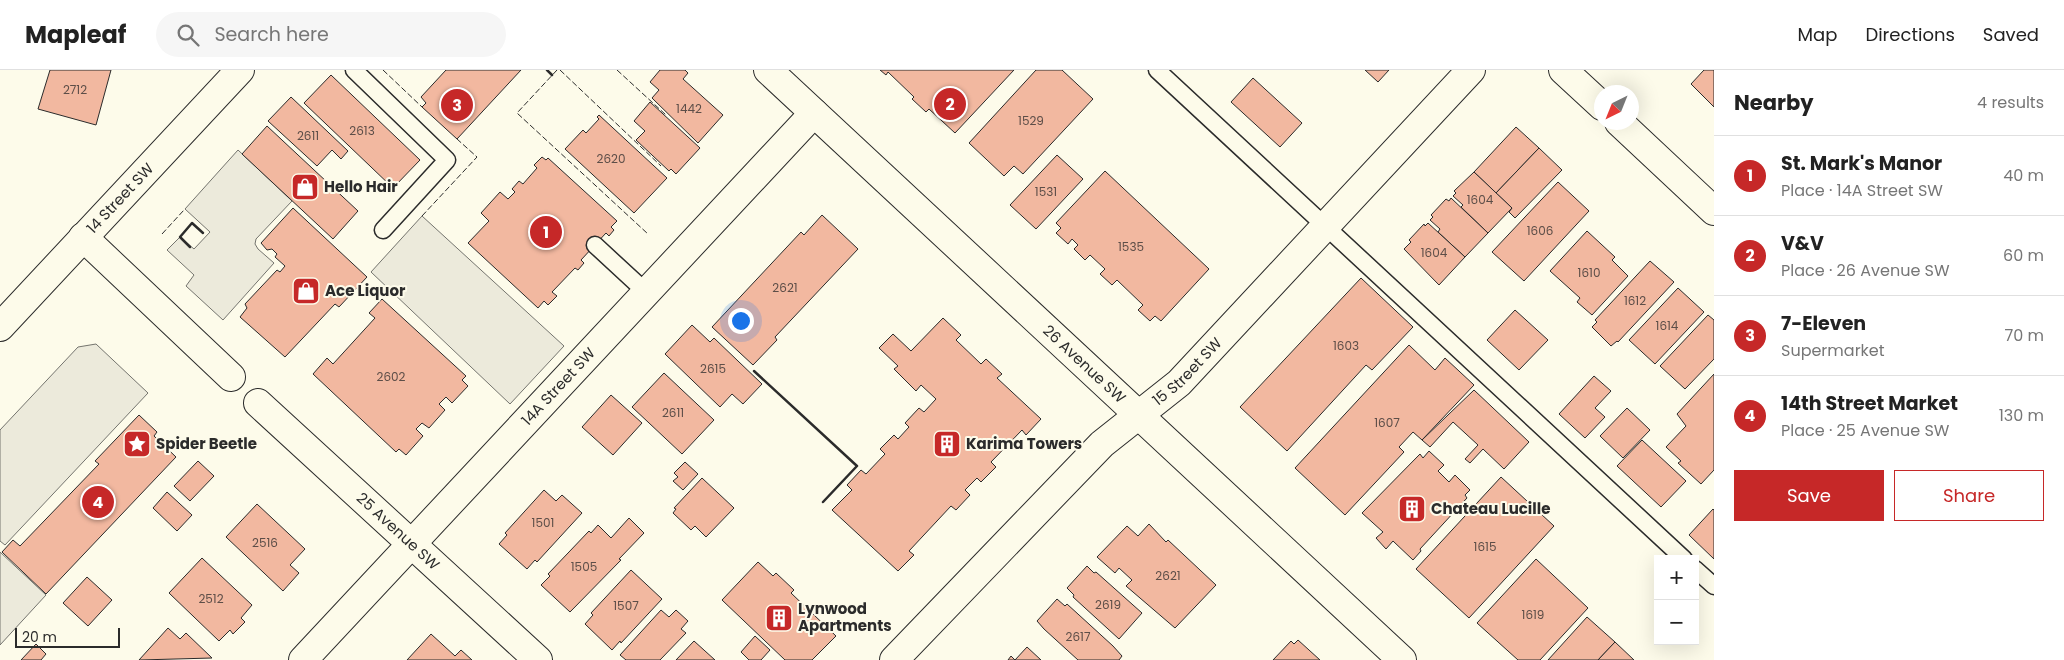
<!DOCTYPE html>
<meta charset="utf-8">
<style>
:root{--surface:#fff;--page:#f6f6f6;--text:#222;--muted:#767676;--line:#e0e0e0;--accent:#c62828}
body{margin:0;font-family:Poppins,sans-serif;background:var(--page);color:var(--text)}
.controls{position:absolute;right:15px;bottom:15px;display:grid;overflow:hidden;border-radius:0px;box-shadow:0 5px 20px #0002}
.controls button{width:45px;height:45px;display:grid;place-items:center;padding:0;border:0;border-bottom:1px solid var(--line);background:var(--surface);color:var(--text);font:25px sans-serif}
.compass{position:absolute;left:1594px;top:15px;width:45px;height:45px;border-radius:50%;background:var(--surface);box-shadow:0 5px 20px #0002;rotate:223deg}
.scale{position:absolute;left:15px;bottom:12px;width:105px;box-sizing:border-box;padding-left:5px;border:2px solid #2b2b2b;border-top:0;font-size:14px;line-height:18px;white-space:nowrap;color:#2b2b2b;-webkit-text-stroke:4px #fdfbea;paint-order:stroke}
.you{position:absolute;left:740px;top:250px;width:18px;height:18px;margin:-12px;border:4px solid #fff;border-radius:50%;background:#1a73e8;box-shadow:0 0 0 8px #1a73e833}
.badge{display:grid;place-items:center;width:32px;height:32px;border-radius:50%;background:var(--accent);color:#fff;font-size:16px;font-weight:700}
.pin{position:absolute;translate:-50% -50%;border:2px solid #fff;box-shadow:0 1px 5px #0006}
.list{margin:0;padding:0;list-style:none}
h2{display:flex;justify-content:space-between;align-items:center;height:65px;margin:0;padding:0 20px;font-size:21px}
h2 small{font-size:16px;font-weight:400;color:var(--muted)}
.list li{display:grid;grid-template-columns:32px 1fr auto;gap:15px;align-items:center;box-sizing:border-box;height:80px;padding:0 20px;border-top:1px solid var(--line)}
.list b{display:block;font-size:19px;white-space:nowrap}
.list p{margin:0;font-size:16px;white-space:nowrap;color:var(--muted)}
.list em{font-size:16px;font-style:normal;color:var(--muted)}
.actions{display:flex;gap:10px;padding:15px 20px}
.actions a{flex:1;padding:11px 0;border:1px solid var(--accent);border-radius:0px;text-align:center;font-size:18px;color:var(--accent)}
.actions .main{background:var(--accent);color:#fff}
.icon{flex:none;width:28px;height:28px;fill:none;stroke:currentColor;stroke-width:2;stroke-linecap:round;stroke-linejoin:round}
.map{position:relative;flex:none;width:1714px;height:590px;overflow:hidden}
header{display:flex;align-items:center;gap:30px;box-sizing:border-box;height:70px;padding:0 25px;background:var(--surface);border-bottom:1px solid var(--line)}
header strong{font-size:24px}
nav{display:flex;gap:28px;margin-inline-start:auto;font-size:18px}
.search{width:350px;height:45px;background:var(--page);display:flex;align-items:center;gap:12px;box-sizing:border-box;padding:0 18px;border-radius:28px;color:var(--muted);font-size:19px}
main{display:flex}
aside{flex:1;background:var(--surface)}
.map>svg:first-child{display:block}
.parking{fill:#eceadb;stroke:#74746e}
.building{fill:#f2b8a0;stroke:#2b2b2b}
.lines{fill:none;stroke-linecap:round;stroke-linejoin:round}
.lane-casing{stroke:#2b2b2b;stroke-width:19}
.street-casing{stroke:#2b2b2b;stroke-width:30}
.secondary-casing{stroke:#2b2b2b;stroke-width:30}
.lane{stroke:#fdfbea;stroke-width:16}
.street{stroke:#fdfbea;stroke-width:28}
.secondary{stroke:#fdfbea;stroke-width:28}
.fence{stroke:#2b2b2b;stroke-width:1;stroke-dasharray:6 2.5;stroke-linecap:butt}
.wall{stroke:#2b2b2b;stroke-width:2.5}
.labels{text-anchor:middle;stroke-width:4;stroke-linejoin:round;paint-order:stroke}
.number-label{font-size:12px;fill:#5d4e48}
.poi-label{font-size:15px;font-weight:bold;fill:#2b2b2b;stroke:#fdfbea;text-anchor:start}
.street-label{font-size:15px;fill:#2b2b2b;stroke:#fdfbea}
</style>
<header>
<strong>Mapleaf</strong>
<div class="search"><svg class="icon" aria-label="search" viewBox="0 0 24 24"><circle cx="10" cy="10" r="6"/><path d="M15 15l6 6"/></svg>Search here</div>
<nav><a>Map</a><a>Directions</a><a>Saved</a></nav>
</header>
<main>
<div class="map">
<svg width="1714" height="590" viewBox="0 0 1714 590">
<rect width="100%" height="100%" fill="#fdfbea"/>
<g class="parking">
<polygon points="238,80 292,131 256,169 255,174 258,179 274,193 223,250 186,216 194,205 167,180 180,167 194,179 210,162 185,139"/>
<polygon points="422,146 564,276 510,334 371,202"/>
<polygon points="96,274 148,323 5,475 0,471 0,360 78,277"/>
<polygon points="0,482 46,525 0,575"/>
</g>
<g class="building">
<polygon points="50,0 111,0 96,55 38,39"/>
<polygon points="446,0 521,0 457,69 422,37 426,33 421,27"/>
<polygon points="660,0 685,0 688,3 683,9 723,45 698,73 652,28 659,20 650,12"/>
<polygon points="880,0 1014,0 955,63 929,39 926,42 912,29 914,27 888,2 886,5"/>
<polygon points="1036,0 1062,0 1093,29 1023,104 1014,96 1004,106 969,73"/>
<polygon points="1365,0 1389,0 1378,12"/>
<polygon points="1704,0 1714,0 1714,37 1691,14"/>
<polygon points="331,5 420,90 393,118 304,33"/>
<polygon points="1253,8 1302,53 1280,77 1231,32"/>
<polygon points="291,27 348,81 341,89 332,80 317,96 268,51"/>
<polygon points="650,32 700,78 676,104 671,99 669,101 636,70 645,61 634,51"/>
<polygon points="599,45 667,108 634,143 565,79 583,60 586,63 599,49 597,47"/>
<polygon points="267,56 358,141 333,169 242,84"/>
<polygon points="1516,57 1539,78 1496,123 1474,102"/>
<polygon points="1539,78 1562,100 1515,148 1509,142 1512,138 1496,123"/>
<polygon points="1057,85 1083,109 1036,159 1010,135"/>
<polygon points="542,87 546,90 548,88 617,151 611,157 614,160 609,166 606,163 581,190 584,193 578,200 575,198 552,222 557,226 548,235 544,231 538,238 468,173 489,151 481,143 500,122 508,129 515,122 512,119 519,111 523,114 537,98 534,95"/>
<polygon points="1105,101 1209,199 1161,251 1155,246 1150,251 1138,240 1143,235 1117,210 1112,215 1100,204 1105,199 1090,185 1085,190 1074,179 1078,175 1072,169 1068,174 1056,163 1061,158 1056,153"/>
<polygon points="1474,102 1512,138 1488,163 1461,137 1463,135 1453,126 1456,123 1454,121"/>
<polygon points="1558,112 1589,141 1524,211 1492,182"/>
<polygon points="1451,128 1488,163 1465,187 1438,162 1440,159 1430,150 1433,147 1431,145 1446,129 1449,131"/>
<polygon points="293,138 367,207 339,237 335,234 285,287 240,247 247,238 245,234 277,200 280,202 285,196 275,187 277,184 272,179 267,180 261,173"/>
<polygon points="822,145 858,179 775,267 777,270 753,295 712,257 801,162 804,165"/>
<polygon points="1428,153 1465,187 1439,215 1404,179 1411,172 1409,170 1424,154 1425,156"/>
<polygon points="1587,161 1615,187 1612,190 1628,206 1592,245 1577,232 1580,228 1550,201"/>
<polygon points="1650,191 1674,212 1618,272 1617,271 1611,276 1592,257 1597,252 1595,250"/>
<polygon points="1361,208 1413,257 1372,300 1366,295 1287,381 1240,337"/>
<polygon points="1678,218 1704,242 1655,294 1629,270"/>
<polygon points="382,229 466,306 462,310 468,316 452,333 446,327 439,334 445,340 429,358 422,353 416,359 423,366 406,385 399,379 396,382 313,304 327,288 333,294 375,248 369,243"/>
<polygon points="1515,240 1548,270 1519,300 1487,270"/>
<polygon points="1708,245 1714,250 1714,289 1685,319 1660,296"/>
<polygon points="943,248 961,265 956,270 981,294 986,289 1002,304 997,308 1041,349 1026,365 1022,360 991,392 996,397 981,412 977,408 965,420 970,425 956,440 951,436 909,481 914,485 898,501 832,440 852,420 847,415 861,400 866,404 885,384 880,379 894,365 898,369 909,357 905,353 919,338 924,342 936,329 921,315 916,321 894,299 898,296 879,278 893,264 911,281"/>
<polygon points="692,255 710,272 714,268 762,314 743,334 732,324 720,337 665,284"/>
<polygon points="1409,275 1435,300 1445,288 1474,315 1422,370 1413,362 1399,377 1404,382 1345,445 1295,398"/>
<polygon points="664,303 714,350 682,384 632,337"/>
<polygon points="1714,304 1714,400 1701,414 1678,393 1681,391 1666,377 1686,356 1677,344"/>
<polygon points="1594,306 1611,321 1595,338 1605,347 1585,368 1559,344"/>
<polygon points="1474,320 1529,372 1504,399 1483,379 1470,393 1465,389 1478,375 1453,352 1430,377 1422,370"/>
<polygon points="611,325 642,353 613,385 582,357"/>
<polygon points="1627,338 1650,360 1623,388 1600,366"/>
<polygon points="139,345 157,362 154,366 176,387 46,524 2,482 13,470 20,476 99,394 95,391"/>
<polygon points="1642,370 1686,411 1661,437 1617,396"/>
<polygon points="1429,381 1444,395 1438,401 1449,412 1455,405 1470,420 1465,425 1467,428 1420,479 1421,481 1413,490 1393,471 1386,479 1376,468 1383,462 1362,443 1420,384 1423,388"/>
<polygon points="198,391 214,406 190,431 174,416"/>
<polygon points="685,392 698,404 683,420 673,411 678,407 674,403"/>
<polygon points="1501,407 1554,456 1469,548 1416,499"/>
<polygon points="702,408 734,438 706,467 695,456 691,460 673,443 676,439 674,438"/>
<polygon points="544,420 556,431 562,425 582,443 537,492 535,490 527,499 499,474 507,465 505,463"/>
<polygon points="167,422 192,445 177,461 153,438"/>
<polygon points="257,434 305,479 290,495 299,503 283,521 226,467"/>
<polygon points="1713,439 1714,440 1714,489 1689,465"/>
<polygon points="629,448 644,463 619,489 621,490 570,542 541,515 550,506 548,504 589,461 591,463 598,455 611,468"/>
<polygon points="1149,454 1166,472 1168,470 1216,515 1175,558 1126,516 1132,510 1119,498 1115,503 1097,487 1127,456 1138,466"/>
<polygon points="202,488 252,535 241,548 245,552 233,564 230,560 219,571 169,523"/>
<polygon points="1536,489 1588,538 1540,590 1518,590 1477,553"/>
<polygon points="758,492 773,506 776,503 794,520 791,523 836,566 812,590 785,590 722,530"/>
<polygon points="1087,496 1094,503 1096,502 1142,543 1119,569 1073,527 1074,525 1067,518"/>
<polygon points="631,500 662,529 621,573 620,571 612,580 585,554 593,545 591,543"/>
<polygon points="87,507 112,530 88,556 63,533"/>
<polygon points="1057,529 1065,536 1067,534 1113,576 1122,586 1119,590 1078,590 1044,559 1037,551"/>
<polygon points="661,540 669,547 676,540 688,551 681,559 686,563 660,590 626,590 620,585"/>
<polygon points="1587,547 1615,572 1598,590 1548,590"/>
<polygon points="168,558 180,569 186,563 212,588 139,590"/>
<polygon points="431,564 455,586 461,580 472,590 407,590"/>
<polygon points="755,566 770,580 761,590 749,590 741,582"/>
<polygon points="1298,570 1320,590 1273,590 1291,571 1294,574"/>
<polygon points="694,571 715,590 676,590"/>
<polygon points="1615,572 1634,590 1598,590"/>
<polygon points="36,574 46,584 41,590 21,590"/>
<polygon points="1027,577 1041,590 1008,590 1011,586 1015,590"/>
</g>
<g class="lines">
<g class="lane-casing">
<g id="lane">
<polyline points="354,0 447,90 383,160"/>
<polyline points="1157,0 1684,489"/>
<polyline points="595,175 647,223"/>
<polyline points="1695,499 1714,516"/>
</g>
</g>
<g class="street-casing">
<g id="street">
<polyline points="1563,0 1602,36"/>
<polyline points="1619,52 1714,141"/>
<polyline points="83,167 231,307"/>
<path id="s1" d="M258 333 538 590"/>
<path id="s2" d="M303 590 814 43"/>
<path id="s3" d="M894 590 1102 374 1179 313 1471 0"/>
</g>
</g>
<g class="secondary-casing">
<g id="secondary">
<path id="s4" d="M768 0 1402 590"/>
<path id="s5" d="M0 257 240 0"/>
</g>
</g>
<use href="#lane" class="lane"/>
<use href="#street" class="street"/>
<use href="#secondary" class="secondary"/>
<g class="fence">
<polyline points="383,0 422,37"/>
<polyline points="557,0 517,43 648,164"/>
<polyline points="560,0 661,96"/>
<polyline points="617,0 666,45"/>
<polyline points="422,146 477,87 457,69"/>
<polyline points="162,164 184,140"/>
</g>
<g class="wall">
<polyline points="547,0 552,5"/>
<polyline points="190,177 180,167 192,153 203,163"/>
<polyline points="754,301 857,396 823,432"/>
</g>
</g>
<defs>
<g id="shop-square" transform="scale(1.4375)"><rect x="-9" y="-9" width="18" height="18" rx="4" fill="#c62828" stroke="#fdfbea"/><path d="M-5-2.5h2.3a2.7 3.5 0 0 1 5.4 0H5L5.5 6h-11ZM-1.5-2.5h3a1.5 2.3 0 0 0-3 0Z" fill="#fff"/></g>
<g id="sight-square" transform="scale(1.4375)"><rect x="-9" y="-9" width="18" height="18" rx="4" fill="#c62828" stroke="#fdfbea"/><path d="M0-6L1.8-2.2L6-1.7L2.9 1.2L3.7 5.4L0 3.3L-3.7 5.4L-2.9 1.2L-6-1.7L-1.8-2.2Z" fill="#fff"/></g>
<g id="building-square" transform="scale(1.4375)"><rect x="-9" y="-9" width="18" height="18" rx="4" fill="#c62828" stroke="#fdfbea"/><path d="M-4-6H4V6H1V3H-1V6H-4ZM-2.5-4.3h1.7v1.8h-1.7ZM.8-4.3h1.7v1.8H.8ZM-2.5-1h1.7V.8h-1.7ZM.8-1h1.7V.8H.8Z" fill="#fff"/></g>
</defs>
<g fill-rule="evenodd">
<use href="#shop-square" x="305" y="117"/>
<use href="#shop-square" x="306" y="221"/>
<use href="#sight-square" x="137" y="374"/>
<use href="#building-square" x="947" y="374"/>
<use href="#building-square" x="1412" y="439"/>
<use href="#building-square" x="779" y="548"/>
</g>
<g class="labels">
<g class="number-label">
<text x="75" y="24">2712</text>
<text x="689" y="43">1442</text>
<text x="1031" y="55">1529</text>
<text x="362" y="65">2613</text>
<text x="308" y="70">2611</text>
<text x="611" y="93">2620</text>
<text x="1046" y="126">1531</text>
<text x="1480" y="134">1604</text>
<text x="1540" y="165">1606</text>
<text x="1131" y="181">1535</text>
<text x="1434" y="187">1604</text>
<text x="1589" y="207">1610</text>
<text x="785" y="222">2621</text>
<text x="1635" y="235">1612</text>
<text x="1667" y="260">1614</text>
<text x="1346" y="280">1603</text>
<text x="713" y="303">2615</text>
<text x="391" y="311">2602</text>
<text x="673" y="347">2611</text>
<text x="1387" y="357">1607</text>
<text x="543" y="457">1501</text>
<text x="265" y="477">2516</text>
<text x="1485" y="481">1615</text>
<text x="584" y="501">1505</text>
<text x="1168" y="510">2621</text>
<text x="211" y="533">2512</text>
<text x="1108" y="539">2619</text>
<text x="626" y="540">1507</text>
<text x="1533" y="549">1619</text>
<text x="1078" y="571">2617</text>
</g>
<g class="poi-label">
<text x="324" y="122">Hello Hair</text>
<text x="325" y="226">Ace Liquor</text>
<text x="156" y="379">Spider Beetle</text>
<text x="966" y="379">Karima Towers</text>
<text x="1431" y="444">Chateau Lucille</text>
<text x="798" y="544">Lynwood<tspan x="798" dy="17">Apartments</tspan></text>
</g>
<g class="street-label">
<text dy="5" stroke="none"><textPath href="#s5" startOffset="176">14 Street SW</textPath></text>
<text dy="5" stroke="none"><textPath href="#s4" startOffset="432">26 Avenue SW</textPath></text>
<text dy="5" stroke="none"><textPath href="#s3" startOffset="412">15 Street SW</textPath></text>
<text dy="5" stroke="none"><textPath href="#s2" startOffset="374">14A Street SW</textPath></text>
<text dy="5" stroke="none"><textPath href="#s1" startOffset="190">25 Avenue SW</textPath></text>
</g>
</g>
</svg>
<div class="controls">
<button>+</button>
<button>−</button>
</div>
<svg class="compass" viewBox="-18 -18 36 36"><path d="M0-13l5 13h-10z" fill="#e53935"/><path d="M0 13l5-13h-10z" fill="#767676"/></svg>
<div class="scale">20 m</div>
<div class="you"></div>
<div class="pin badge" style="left:546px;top:162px">1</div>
<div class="pin badge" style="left:950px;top:34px">2</div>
<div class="pin badge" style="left:457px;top:35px">3</div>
<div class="pin badge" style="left:98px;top:432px">4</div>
</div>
<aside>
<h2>Nearby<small>4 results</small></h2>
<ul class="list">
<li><span class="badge">1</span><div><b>St. Mark's Manor</b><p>Place · 14A Street SW</p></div><em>40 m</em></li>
<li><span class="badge">2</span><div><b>V&amp;V</b><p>Place · 26 Avenue SW</p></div><em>60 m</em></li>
<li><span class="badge">3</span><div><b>7-Eleven</b><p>Supermarket</p></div><em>70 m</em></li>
<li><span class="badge">4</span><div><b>14th Street Market</b><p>Place · 25 Avenue SW</p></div><em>130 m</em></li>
</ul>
<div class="actions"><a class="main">Save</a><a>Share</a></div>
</aside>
</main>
